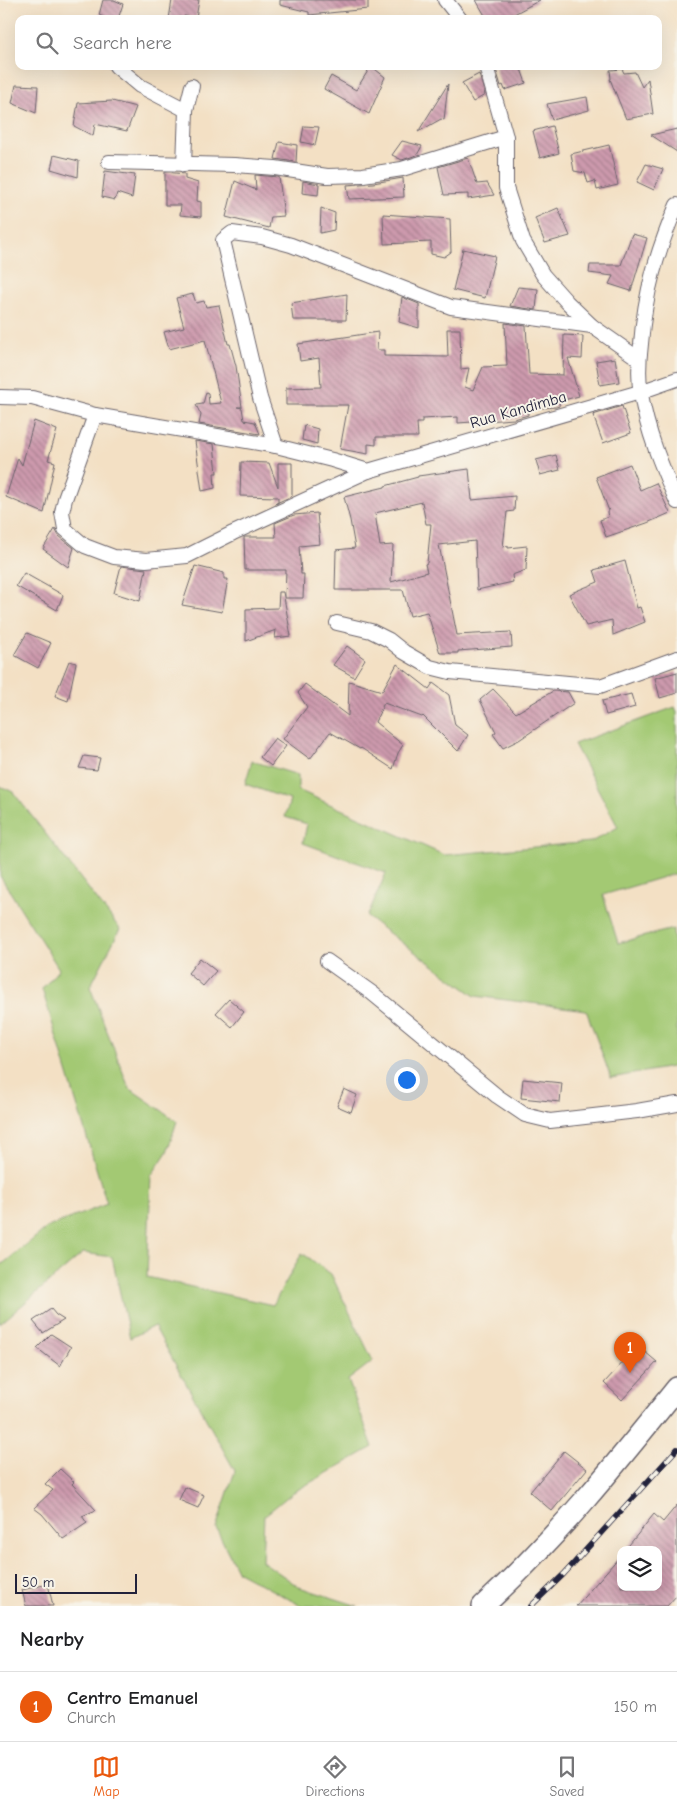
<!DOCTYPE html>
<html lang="en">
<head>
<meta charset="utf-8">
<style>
	:root { --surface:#fff; --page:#f2f2f2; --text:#202124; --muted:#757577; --line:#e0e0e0; --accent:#ea580c }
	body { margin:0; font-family:"Comic Neue",sans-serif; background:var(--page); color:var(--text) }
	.controls { position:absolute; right:15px; bottom:15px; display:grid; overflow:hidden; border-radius:10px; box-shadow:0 5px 20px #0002 }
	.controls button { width:45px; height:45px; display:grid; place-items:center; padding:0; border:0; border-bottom:1px solid var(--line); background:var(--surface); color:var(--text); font:25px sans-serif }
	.scale { position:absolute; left:15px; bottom:12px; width:122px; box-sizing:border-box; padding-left:5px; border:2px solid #22223b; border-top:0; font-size:14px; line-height:18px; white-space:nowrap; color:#22223b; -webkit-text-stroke:4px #f7f3e8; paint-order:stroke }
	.you { position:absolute; left:406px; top:1079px; width:18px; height:18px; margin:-12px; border:4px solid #fff; border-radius:50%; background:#1a73e8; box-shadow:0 0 0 8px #1a73e833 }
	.badge { display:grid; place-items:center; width:32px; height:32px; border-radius:50%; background:var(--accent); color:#fff; font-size:16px; font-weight:700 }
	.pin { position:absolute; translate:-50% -41px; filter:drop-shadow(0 1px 2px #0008) }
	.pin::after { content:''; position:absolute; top:26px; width:18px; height:15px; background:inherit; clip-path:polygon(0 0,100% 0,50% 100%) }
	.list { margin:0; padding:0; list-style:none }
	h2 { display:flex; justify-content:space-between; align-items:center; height:65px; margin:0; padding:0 20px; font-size:21px }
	h2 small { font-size:16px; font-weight:400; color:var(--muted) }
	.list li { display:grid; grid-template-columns:32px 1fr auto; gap:15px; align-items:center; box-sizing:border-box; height:70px; padding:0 20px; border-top:1px solid var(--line) }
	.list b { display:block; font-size:19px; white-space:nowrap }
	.list p { margin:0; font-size:16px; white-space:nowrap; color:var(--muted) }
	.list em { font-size:16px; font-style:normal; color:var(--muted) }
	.icon { flex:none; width:28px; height:28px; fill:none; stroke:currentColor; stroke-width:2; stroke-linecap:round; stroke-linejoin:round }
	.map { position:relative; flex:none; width:677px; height:1606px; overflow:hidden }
	.search { position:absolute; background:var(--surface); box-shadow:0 5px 20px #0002; left:15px; right:15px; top:15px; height:55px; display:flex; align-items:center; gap:12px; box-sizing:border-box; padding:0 18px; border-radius:10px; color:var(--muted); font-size:19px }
	.sheet { height:135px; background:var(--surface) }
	nav { display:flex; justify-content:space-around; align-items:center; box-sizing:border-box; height:70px; border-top:1px solid var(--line); background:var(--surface); font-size:14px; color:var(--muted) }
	nav a { display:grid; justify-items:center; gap:2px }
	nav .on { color:var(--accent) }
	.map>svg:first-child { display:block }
	.grass { fill:#a3c973; stroke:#627657 }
	.building { fill:url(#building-back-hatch); fill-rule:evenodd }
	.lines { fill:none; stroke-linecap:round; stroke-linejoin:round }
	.street-casing { stroke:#6b646b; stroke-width:16 }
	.primary-casing { stroke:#6b646b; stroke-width:24 }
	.street { stroke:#fff; stroke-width:14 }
	.primary { stroke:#fff; stroke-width:21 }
	.rail-casing { stroke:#22223b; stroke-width:5.5 }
	.rail { stroke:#f7f3e8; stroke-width:4; stroke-dasharray:11; stroke-linecap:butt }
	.labels { text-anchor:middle; stroke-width:4; stroke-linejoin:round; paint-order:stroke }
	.street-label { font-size:16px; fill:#22223b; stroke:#f7f3e8 }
</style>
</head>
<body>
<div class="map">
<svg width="677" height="1606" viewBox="0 0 677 1606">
	<defs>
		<pattern id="building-back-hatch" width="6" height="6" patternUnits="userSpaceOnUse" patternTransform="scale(1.25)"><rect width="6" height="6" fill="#cd9aad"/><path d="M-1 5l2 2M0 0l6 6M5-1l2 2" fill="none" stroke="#a67d8e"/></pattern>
	</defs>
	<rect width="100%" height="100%" fill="#f7f3e8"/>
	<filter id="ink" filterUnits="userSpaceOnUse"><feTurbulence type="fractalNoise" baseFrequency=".02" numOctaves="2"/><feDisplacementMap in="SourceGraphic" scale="10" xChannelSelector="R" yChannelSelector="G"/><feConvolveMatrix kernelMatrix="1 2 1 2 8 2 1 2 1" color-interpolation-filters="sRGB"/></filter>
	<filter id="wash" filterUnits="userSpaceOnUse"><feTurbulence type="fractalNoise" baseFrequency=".0096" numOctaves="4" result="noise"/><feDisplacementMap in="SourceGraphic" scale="20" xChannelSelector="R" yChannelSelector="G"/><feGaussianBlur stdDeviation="1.12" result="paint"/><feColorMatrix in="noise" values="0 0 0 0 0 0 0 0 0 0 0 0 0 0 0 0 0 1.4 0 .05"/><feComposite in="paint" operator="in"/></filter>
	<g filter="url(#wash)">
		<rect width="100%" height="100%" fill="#f3e0c4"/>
		<!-- grass -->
		<g class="grass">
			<polygon points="675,707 677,712 677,873 603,895 618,943 673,929 677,1003 677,1066 611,1078 586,1010 475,996 367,917 386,873 303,843 307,824 285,817 290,800 245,784 252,761 298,775 298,790 444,855 591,842 618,827 574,744"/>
			<polygon points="0,786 13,792 120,929 90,987 129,1088 177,1121 167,1152 151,1176 147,1277 273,1305 302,1253 331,1274 373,1361 348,1380 373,1447 292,1493 264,1516 262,1561 299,1587 358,1606 302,1606 238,1572 216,1528 235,1471 154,1326 130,1338 112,1257 83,1253 0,1324 0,1266 48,1227 107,1204 42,989 59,969 0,876"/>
		</g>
		<g id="blocks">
			<!-- building -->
			<g class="building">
				<polygon points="103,0 114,0 123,4 118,19 107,19 99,15"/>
				<polygon points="172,0 199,0 196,18 184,16 183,19 169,19"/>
				<polygon points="280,0 368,0 368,9 309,15 309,12 280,5"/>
				<polygon points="476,0 540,0 505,19 487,19"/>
				<polygon points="371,66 385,77 369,114 324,89 331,76 356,90"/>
				<polygon points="495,66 520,66 526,83 505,90 503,85 501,86"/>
				<polygon points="622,69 624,73 635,72 642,87 648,79 653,114 626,119 610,79 611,79 610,70"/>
				<polygon points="479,74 485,95 473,102 462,83"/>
				<polygon points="448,84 444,120 441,119 418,132"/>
				<polygon points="16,85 38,86 36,113 12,103"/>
				<polygon points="587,97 589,110 552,120 547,104"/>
				<polygon points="112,101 136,107 127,131 95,124 93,136 74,126 78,103"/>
				<polygon points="304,126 319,127 315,145 301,142"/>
				<polygon points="552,126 559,153 540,158 533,131"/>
				<polygon points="677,129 677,152 651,135"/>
				<polygon points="402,141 422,146 417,155 402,160 392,155"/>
				<polygon points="279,142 297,145 296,162 275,159"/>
				<polygon points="609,145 618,185 597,190 595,181 588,183 585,173 574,171 571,154"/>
				<polygon points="54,155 79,161 78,177 51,169"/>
				<polygon points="468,158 477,184 487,183 494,195 468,199 468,194 444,195 438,167"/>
				<polygon points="646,164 663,169 654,190 637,182"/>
				<polygon points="105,171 135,175 132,198 117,193 115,200 102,197"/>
				<polygon points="165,172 185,174 185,179 198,183 197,201 201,202 201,217 180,215 181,205 165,205"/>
				<polygon points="255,175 279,177 284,216 271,217 269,228 226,217 235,181 256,190"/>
				<polygon points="403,178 404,197 349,199 347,185 373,183"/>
				<polygon points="303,181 319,184 318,195 302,193"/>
				<polygon points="321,208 335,213 334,230 320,233"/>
				<polygon points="558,208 570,236 545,243 535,218"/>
				<polygon points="383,214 450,219 451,252 444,257 431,254 431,242 384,244"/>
				<polygon points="632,234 647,238 631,291 609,284 613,276 589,273 590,265 621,265"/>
				<polygon points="463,249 495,256 485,298 453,290"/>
				<polygon points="518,287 538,289 536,310 510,306"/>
				<polygon points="193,294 196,303 204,301 206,307 219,305 228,344 230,344 236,366 242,407 237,407 242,408 244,420 255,422 260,434 199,424 201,415 196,405 203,404 206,392 208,393 209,404 221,403 205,340 169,349 164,332 184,327 176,298"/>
				<polygon points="347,294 346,320 293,320 291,303"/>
				<polygon points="402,297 419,304 419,328 399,322"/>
				<polygon points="505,323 526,326 529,374 563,375 564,335 583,336 582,359 568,358 579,396 560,401 559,406 556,407 543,408 527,405 528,415 514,419 458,423 458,417 422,419 422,423 417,423 418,437 376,437 376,445 368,444 368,454 340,449 348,405 286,405 286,388 321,387 319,358 300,361 298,344 378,332 377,350 384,350 384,356 448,357 447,329 460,329 461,369 469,368 465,387 473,390 483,367 507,366"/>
				<polygon points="615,358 619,382 600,385 596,361"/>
				<polygon points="622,406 631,433 603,443 593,415"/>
				<polygon points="34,421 57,430 48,460 55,462 44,513 6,497 18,458 22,465"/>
				<polygon points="304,425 318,429 317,444 302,440"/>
				<polygon points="195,441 214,444 217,473 214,473 215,488 202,491"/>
				<polygon points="556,455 560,470 540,475 536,460"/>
				<polygon points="241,462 269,463 278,487 278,463 292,463 292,496 274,504 278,503 278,497 240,496"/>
				<polygon points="630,464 640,490 656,483 670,513 647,523 606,537 600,520 608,517 607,512 609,511 596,477"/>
				<path d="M469,469L472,500L515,496L514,511L507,512L503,547L508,546V548L527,546L526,570L512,575L513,582L477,590L475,541L439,545L457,635L511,632L512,647L458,651V653H440L427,612L410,616L403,590H335L336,550L355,548L350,520L344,497L385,487V486L418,477V476ZM422,502L426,524H431L427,563L425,564L427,572L391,582L393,545L380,546L375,513Z"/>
				<polygon points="317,513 320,544 299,546 301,574 304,574 303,598 285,598 286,570 245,570 244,537 276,537 275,523 294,515"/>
				<polygon points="55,529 59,536 74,548 68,567 43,549"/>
				<polygon points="625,561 637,608 640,607 645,622 613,635 612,620 586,626 569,594 598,582 594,570"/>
				<polygon points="121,566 146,569 140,601 114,593"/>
				<polygon points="195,566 224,573 224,579 228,579 222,612 182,605"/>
				<polygon points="24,573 63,595 57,610 16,586"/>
				<polygon points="279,592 283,592 291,636 275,638 276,630 246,641 246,609 278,608"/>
				<polygon points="27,633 51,643 38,668 14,655"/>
				<polygon points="347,646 365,659 354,677 333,665"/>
				<polygon points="69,661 76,663 68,701 55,696"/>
				<polygon points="397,664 429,689 433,683 449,695 455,725 468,735 458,751 423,716 422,717 384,703 375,722 403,745 398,753 393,769 361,748 360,749 330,732 310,759 283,739 307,707 298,693 305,684 348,716 349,681 382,691"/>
				<polygon points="677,672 677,693 660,698 655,678"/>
				<polygon points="493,689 516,713 553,691 568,692 574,703 519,740 503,748 493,734 496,732 480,700"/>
				<polygon points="631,694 635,707 606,715 602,701"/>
				<polygon points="275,738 286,746 271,766 260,757"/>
				<polygon points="84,756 100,758 97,770 79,768"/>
				<polygon points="200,958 216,971 203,986 188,973"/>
				<polygon points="229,999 244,1012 232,1027 216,1013"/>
				<polygon points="523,1079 562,1083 560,1102 521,1098"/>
				<polygon points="344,1089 357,1095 351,1112 337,1106"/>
				<polygon points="51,1309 56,1315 64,1320 43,1333 33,1321"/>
				<polygon points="51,1334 71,1347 60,1366 37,1348"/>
				<polygon points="638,1346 657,1362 622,1400 604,1383"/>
				<polygon points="564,1451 587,1469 552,1511 530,1492"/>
				<polygon points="60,1469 74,1482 72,1484 96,1510 82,1516 87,1523 63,1539 42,1514 34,1508 53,1490 45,1484"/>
				<polygon points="185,1487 204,1495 198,1508 179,1500"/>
				<polygon points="677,1505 677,1595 667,1606 576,1606 621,1555 621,1587 658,1587 658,1550 625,1550 654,1514 663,1522"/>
				<polygon points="48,1584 53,1606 26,1606 22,1590"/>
			</g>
		</g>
	</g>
	<g filter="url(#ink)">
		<use href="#blocks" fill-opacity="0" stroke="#6b646b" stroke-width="1"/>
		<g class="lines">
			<defs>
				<g id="street">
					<polyline points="445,0 460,19"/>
					<polyline points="116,66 140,86 186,110"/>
					<polyline points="486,66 506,137 506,188 523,241 543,275 567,302 592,326 639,359"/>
					<polyline points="109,162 234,165 275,168 327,176 363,175 402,169 506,137"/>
					<polyline points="184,165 186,110 192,86"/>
					<path d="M677,205C657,252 645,292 641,344C639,360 638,378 641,394C647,432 662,467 677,502"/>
					<polyline points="0,397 32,398 95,415 276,446 332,460 368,471"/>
					<polyline points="95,415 65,499 62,512 65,529 85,546 114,557 146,560 187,556 233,533 368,471 640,392 677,379"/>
					<polyline points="276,446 260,398 223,240 232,233 262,237 291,245 451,307 592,326"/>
					<polyline points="337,623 371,631 389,640 404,652 430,667 450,672 600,686 677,658"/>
					<polyline points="327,961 372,993 497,1096 525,1115 550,1121 637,1111 677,1104"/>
				</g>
				<path id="primary" d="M483,1606C554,1541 617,1463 677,1388"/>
			</defs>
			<!-- street casing -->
			<use href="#street" class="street-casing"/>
			<!-- primary casing -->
			<use href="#primary" class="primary-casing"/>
			<!-- street -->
			<use href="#street" class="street"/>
			<!-- primary -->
			<use href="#primary" class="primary"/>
			<defs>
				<polyline id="rail" points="531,1606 564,1574 677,1449"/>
			</defs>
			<!-- rail casing -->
			<use href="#rail" class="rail-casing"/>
			<!-- rail -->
			<use href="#rail" class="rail"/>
		</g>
	</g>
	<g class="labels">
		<!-- street labels -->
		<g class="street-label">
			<text transform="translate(518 409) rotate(-16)" y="6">Rua Kandimba</text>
		</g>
	</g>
</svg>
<div class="controls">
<button><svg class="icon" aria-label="layers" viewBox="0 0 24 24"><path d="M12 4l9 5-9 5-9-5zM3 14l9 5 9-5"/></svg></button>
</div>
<div class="scale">50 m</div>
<div class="you"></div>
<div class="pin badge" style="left:630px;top:1373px">1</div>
<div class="search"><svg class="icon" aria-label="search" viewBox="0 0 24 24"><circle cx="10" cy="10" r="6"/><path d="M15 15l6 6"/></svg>Search here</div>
</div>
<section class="sheet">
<h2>Nearby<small></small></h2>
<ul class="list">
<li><span class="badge">1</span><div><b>Centro Emanuel</b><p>Church</p></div><em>150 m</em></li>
</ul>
</section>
<nav>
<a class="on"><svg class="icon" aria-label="map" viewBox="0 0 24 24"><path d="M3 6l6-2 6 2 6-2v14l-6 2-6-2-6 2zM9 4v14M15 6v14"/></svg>Map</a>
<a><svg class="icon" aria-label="directions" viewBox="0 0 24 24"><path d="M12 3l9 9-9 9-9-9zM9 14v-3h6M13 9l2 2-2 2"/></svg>Directions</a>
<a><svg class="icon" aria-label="saved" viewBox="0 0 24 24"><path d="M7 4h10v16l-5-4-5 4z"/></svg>Saved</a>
</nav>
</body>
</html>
